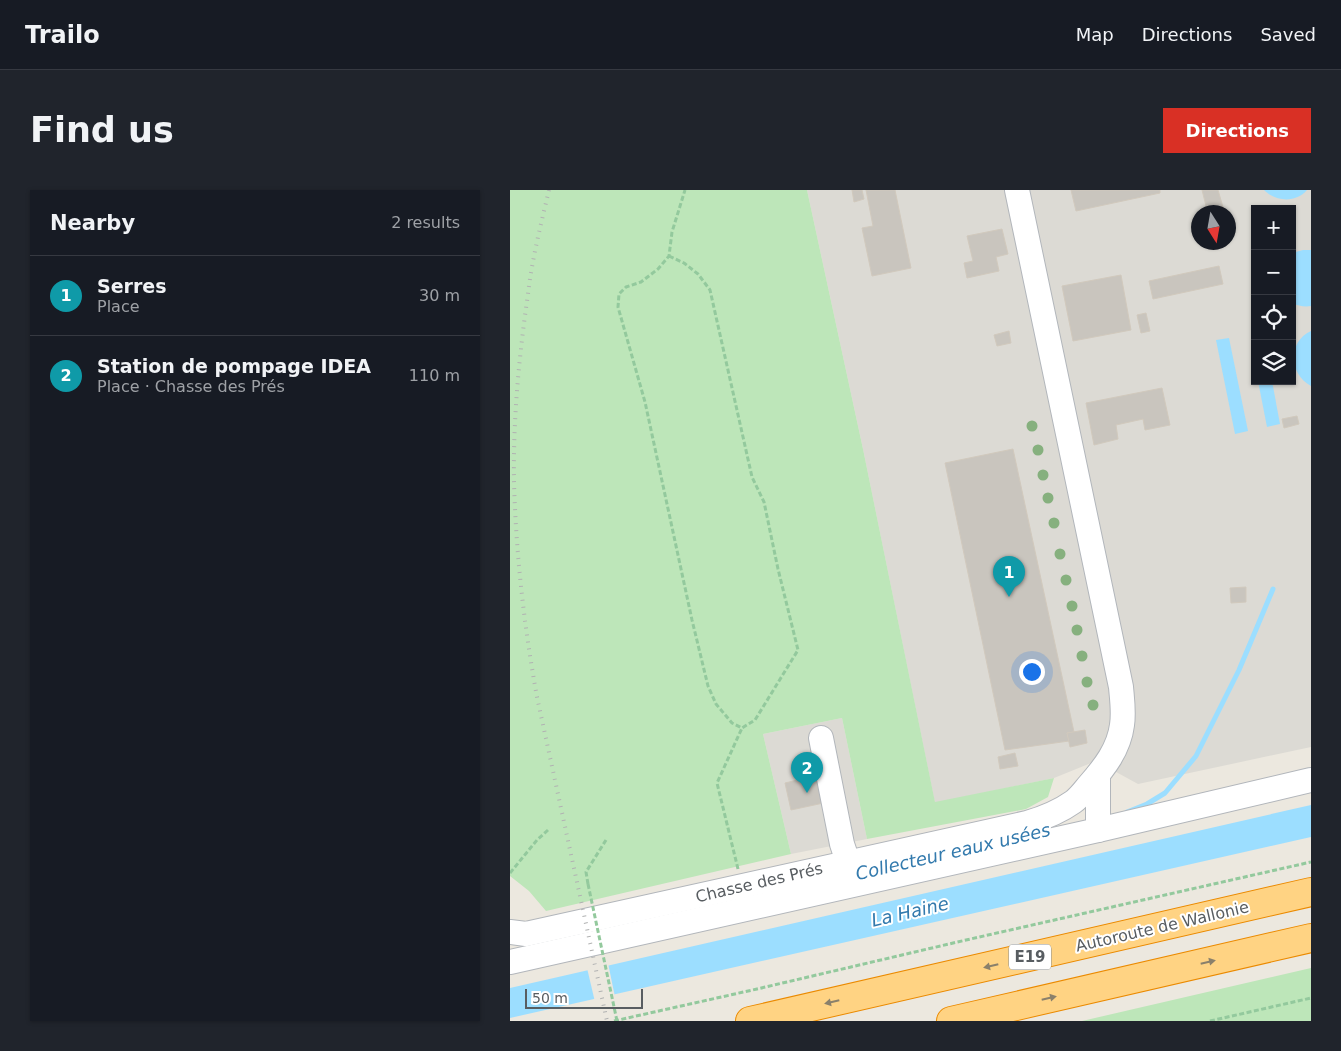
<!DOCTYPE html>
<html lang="en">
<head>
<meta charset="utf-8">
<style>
	:root { --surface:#171b24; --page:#20242c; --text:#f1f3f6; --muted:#9ea1a6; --line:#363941; --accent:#d93025 }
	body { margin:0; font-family:"DejaVu Sans",sans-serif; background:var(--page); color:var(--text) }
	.controls { position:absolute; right:15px; top:15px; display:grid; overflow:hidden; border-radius:0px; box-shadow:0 1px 4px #0004 }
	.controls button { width:45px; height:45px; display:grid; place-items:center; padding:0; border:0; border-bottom:1px solid var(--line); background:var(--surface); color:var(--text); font:25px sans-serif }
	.compass { position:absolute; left:681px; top:15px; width:45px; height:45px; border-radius:50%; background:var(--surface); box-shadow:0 1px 4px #0004; rotate:169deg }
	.scale { position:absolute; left:15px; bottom:12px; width:118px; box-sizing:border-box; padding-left:5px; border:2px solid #585d61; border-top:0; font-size:14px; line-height:18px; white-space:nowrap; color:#585d61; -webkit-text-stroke:4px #fff; paint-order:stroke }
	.you { position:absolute; left:521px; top:481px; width:18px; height:18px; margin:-12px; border:4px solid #fff; border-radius:50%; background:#1a73e8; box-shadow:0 0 0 8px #1a73e833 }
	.badge { display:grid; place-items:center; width:32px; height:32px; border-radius:50%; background:var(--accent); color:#fff; font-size:16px; font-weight:700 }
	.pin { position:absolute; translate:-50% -41px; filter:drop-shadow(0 1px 2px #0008) }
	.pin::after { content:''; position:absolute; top:26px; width:18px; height:15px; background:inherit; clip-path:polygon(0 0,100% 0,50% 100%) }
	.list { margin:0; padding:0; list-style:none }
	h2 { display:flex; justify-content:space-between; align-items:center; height:65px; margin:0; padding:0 20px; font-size:21px }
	h2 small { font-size:16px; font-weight:400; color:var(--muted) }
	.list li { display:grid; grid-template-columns:32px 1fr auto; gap:15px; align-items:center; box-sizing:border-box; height:80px; padding:0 20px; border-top:1px solid var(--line) }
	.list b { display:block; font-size:19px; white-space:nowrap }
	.list p { margin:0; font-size:16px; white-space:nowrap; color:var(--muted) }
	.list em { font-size:16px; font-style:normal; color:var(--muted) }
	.icon { flex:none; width:28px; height:28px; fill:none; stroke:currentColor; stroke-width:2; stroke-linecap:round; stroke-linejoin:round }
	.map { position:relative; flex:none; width:801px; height:831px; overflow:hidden; border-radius:0px }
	header { display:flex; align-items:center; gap:30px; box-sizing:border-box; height:70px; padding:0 25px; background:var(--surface); border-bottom:1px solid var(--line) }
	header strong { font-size:24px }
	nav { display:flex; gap:28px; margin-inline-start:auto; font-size:18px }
	.intro { display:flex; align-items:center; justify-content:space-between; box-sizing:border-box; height:120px; padding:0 30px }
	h1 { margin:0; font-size:35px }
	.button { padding:12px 22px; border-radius:0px; background:var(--accent); color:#fff; font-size:18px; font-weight:700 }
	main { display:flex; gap:30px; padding:0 30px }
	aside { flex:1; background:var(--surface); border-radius:0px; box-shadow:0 1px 4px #0004 }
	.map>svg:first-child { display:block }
	.industrial { fill:#dcdad4; fill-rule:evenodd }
	.green { fill:#bde6b9 }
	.water { fill:#9cdeff }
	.pier { fill:#ece8df }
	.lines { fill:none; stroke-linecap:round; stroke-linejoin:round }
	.stream { stroke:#9cdeff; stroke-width:5 }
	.building { fill:#c9c5be; stroke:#d1c9bd }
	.minor-casing { stroke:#b2b6bb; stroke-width:26 }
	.highway-casing { stroke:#eb8a00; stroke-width:30 }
	.path { stroke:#93c99d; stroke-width:3; stroke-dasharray:5 2.5; stroke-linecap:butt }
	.minor { stroke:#fff; stroke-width:24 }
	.highway { stroke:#ffd383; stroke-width:28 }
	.rail { stroke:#b1b2b2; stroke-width:4; stroke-dasharray:1 6; stroke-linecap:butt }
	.path-bridge { stroke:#93c99d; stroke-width:3; stroke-dasharray:5 2.5; stroke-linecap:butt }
	.tree { fill:#86b07e }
	.oneway { fill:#8a806b }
	.labels { text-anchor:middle; stroke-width:4; stroke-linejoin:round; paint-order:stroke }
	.shield { fill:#fff; stroke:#8a8e90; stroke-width:1 }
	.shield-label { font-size:15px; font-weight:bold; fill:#585d61 }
	.street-label { font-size:16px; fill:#585d61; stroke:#fff }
	.water-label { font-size:18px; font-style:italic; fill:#337aad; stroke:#fff }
</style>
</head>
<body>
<header>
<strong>Trailo</strong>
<nav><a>Map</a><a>Directions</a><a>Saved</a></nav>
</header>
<div class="intro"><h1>Find us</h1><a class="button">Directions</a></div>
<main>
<aside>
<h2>Nearby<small>2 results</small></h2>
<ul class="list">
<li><span class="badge" style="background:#0f9aa8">1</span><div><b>Serres</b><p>Place</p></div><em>30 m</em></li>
<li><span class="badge" style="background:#0f9aa8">2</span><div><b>Station de pompage IDEA</b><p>Place · Chasse des Prés</p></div><em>110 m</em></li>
</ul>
</aside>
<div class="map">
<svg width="801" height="831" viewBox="0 0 801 831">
	<rect width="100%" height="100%" fill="#ece8df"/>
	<!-- industrial -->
	<g class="industrial">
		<path d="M297,0H801V557L628,594L586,571L544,588L425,613L353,259ZM745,19H782V191H745ZM688,22H718V52H688Z"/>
		<polygon points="332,528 357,649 281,664 253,544"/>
	</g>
	<!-- green -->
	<g class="green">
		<polygon points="0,0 297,0 353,259 425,612 544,588 538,607 516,619 357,649 332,528 253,544 281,664 36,721 19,701 0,686"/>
		<polygon points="801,778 801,831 572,831"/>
	</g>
	<!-- water -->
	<g class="water">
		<path d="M754,0H797C786,13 766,12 754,0Z"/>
		<path d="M793,60H801V116C795,117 788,116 782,113V63Z"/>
		<path d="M801,141V196C779,184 777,152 801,141Z"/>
		<polygon points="719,148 738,241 725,244 706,150"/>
		<polygon points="748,191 762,191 770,234 757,237"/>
		<polygon points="801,615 801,647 0,828 0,798"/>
	</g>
	<!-- pier -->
	<polygon class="pier" points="98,773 105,807 85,812 77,778"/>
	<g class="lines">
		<!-- stream -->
		<polyline class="stream" points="617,622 637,614 655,603 686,566 729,480 763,399"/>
	</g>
	<!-- building -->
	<g class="building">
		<polygon points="342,0 352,0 354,9 344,12"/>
		<polygon points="356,0 385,0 401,78 362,86 352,38 363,36"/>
		<polygon points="561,0 650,0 650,3 566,21"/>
		<polygon points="692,0 708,0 713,17 704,16 697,20"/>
		<polygon points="704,16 713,17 718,22 696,22 700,18"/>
		<polygon points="492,39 498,64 486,67 489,81 457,88 454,73 463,71 457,46"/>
		<polygon points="709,76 713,94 643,109 639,91"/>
		<polygon points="611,85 621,140 563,151 552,96"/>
		<polygon points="636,123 640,141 631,143 627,125"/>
		<polygon points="499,141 501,153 487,156 484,145"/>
		<polygon points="652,198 660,235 635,240 633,229 606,235 608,249 584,255 576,213"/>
		<polygon points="787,226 789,234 774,238 772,229"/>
		<polygon points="503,259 564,542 557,543 559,551 495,560 435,273"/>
		<polygon points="736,397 736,412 721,413 720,398"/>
		<polygon points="575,540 577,553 560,557 557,543"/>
		<polygon points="505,563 508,576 490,579 488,567"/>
		<polygon points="308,585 318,612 281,620 275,593"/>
	</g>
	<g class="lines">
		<defs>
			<g id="minor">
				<polyline points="311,548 332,654 338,672"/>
				<polyline points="588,585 588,640"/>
				<path d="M0,742L16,744L517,633C534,628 549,622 563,612C569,608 574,601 579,595C594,578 609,559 612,535C614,522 612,509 611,497L507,0"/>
				<polyline points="0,772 588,640 801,590"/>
			</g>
			<g id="highway">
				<polyline points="240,831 801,702"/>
				<polyline points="441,831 801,748"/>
			</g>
		</defs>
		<!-- minor casing -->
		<use href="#minor" class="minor-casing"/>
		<!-- highway casing -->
		<use href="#highway" class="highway-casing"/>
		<!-- path -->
		<g class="path">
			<polyline points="159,66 174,73 188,84 200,100 242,287 254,312 268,379 288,460 245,530 232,538 222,533 206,514 198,496 182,430 135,212 108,117 109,104 116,97 131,92 148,79 159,66 162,42 175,0"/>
			<polyline points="228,679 207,593 232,538"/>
			<polyline points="0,683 27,650 38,640"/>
			<polyline points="78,694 76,682 96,650"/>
			<polyline points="104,831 247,799 456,750 801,672"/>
			<polyline points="700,831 801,808"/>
		</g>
		<!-- minor -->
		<use href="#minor" class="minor"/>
		<!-- highway -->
		<use href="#highway" class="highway"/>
		<!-- rail -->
		<path class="rail" d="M39,0C31,34 22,69 18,104C9,166 3,229 4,292C6,364 14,436 27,507L97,831"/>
		<!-- path-bridge -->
		<polyline class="path-bridge" points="78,694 107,831"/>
	</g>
	<!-- trees -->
	<g class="tree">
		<circle cx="522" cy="236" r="5.5"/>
		<circle cx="528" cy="260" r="5.5"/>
		<circle cx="533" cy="285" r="5.5"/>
		<circle cx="538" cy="308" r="5.5"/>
		<circle cx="544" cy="333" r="5.5"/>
		<circle cx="550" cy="364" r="5.5"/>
		<circle cx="556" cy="390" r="5.5"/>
		<circle cx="562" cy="416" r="5.5"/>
		<circle cx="567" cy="440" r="5.5"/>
		<circle cx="572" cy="466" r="5.5"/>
		<circle cx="577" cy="492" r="5.5"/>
		<circle cx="583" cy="515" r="5.5"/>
	</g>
	<!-- one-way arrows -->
	<defs><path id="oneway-solid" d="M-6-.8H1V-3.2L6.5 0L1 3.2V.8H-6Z" transform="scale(1.25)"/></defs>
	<g class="oneway">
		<use href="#oneway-solid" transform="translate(698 772) rotate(-13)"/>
		<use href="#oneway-solid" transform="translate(481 776) rotate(167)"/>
		<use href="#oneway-solid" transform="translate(539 808) rotate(-13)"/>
		<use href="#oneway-solid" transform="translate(322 812) rotate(167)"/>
	</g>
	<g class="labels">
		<!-- shield labels -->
		<rect class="shield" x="499" y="754.5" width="42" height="25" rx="4"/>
		<g class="shield-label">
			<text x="520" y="772">E19</text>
		</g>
		<!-- street labels -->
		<g class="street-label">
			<text transform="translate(249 692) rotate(-13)" y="6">Chasse des Prés</text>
			<text transform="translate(652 736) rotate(-13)" y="6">Autoroute de Wallonie</text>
		</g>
		<!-- water labels -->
		<g class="water-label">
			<text transform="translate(443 662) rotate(-13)" y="6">Collecteur eaux usées</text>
			<text transform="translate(400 722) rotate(-13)" y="6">La Haine</text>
		</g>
	</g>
</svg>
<div class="controls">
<button>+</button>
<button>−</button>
<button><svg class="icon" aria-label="locate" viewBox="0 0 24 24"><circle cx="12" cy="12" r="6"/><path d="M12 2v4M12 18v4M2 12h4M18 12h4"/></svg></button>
<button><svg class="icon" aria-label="layers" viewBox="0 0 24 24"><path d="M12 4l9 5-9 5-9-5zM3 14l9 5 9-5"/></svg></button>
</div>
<svg class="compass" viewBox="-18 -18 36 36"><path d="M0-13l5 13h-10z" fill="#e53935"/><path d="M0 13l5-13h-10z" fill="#9ea1a6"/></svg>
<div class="scale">50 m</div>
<div class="you"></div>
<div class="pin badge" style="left:499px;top:407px;background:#0f9aa8">1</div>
<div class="pin badge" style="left:297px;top:603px;background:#0f9aa8">2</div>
</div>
</main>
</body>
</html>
